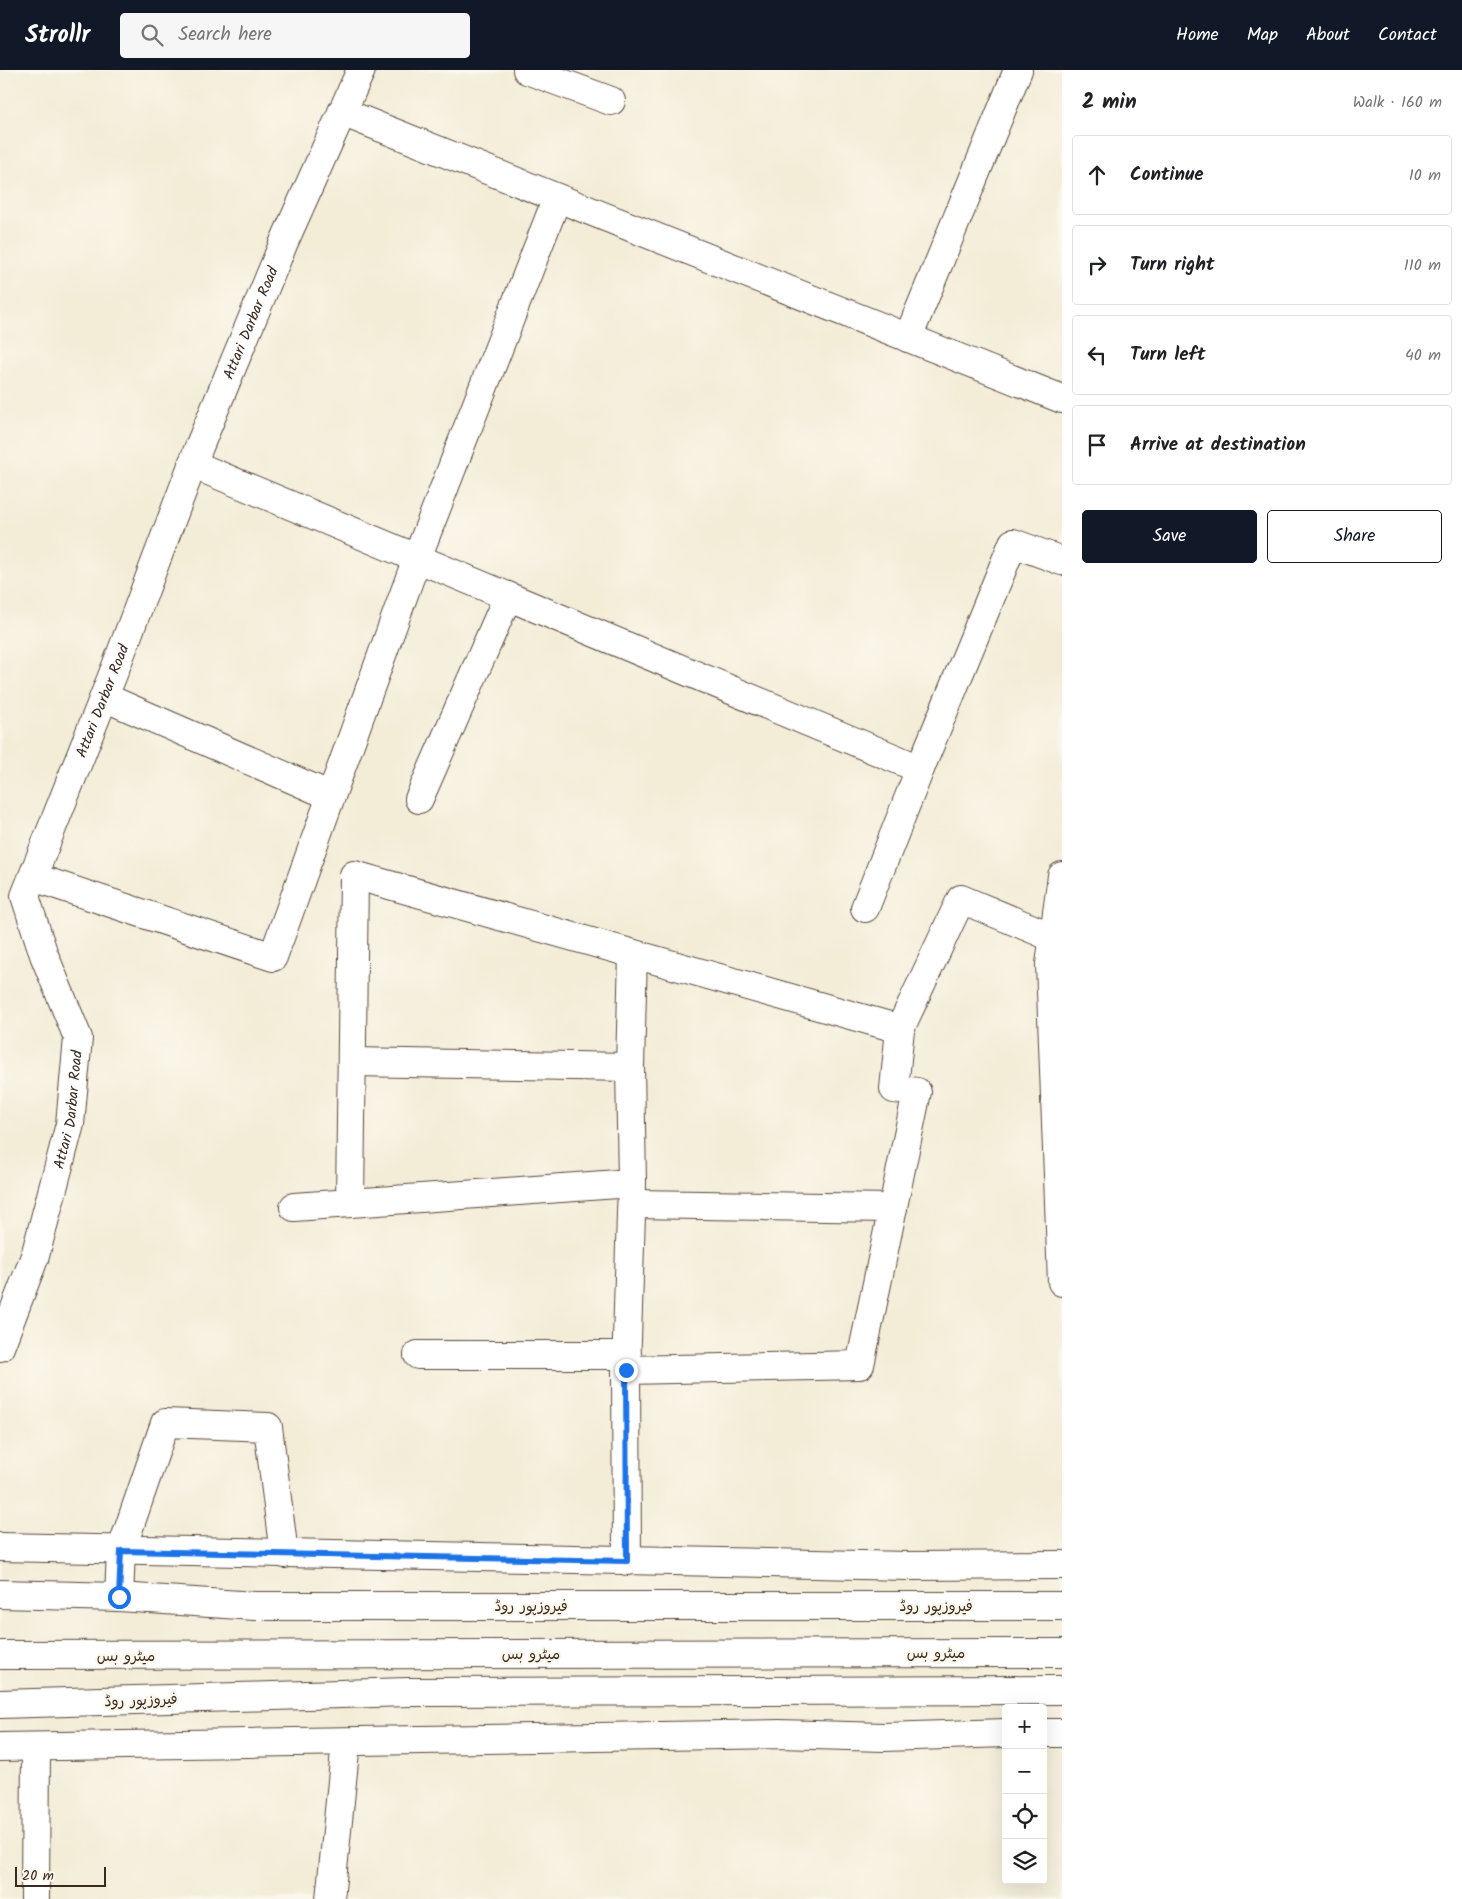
<!DOCTYPE html>
<html lang="en">
<head>
<meta charset="utf-8">
<style>
	:root { --surface:#fff; --page:#f6f6f6; --text:#202124; --muted:#757577; --line:#e0e0e0; --accent:#111827 }
	body { margin:0; font-family:Kalam,"Playpen Sans Arabic",sans-serif; background:var(--page); color:var(--text) }
	.controls { position:absolute; right:15px; bottom:15px; display:grid; overflow:hidden; border-radius:5px; box-shadow:0 5px 20px #0002 }
	.controls button { width:45px; height:45px; display:grid; place-items:center; padding:0; border:0; border-bottom:1px solid var(--line); background:var(--surface); color:var(--text); font:25px sans-serif }
	.scale { position:absolute; left:15px; bottom:12px; width:91px; box-sizing:border-box; padding-left:5px; border:2px solid #3b2a1e; border-top:0; font-size:14px; line-height:18px; white-space:nowrap; color:#3b2a1e; -webkit-text-stroke:4px #fbf7ec; paint-order:stroke }
	.stop { position:absolute; width:15px; height:15px; margin:-11px; border:4px solid #1a73e8; border-radius:50%; background:#fff }
	.stop.end { background:#1a73e8; border-color:#fff; box-shadow:0 1px 5px #0008 }
	.list { margin:0; padding:0; list-style:none }
	h2 { display:flex; justify-content:space-between; align-items:center; height:65px; margin:0; padding:0 20px; font-size:21px }
	h2 small { font-size:16px; font-weight:400; color:var(--muted) }
	.list li { display:grid; grid-template-columns:32px 1fr auto; gap:15px; align-items:center; box-sizing:border-box; height:80px; margin:0 10px 10px; padding:0 10px; border:1px solid var(--line); border-radius:5px }
	.list b { display:block; font-size:19px; white-space:nowrap }
	.list em { font-size:16px; font-style:normal; color:var(--muted) }
	.actions { display:flex; gap:10px; padding:15px 20px }
	.actions a { flex:1; padding:11px 0; border:1px solid var(--accent); border-radius:5px; text-align:center; font-size:18px; color:var(--accent) }
	.actions .main { background:var(--accent); color:#fff }
	.icon { flex:none; width:28px; height:28px; fill:none; stroke:currentColor; stroke-width:2; stroke-linecap:round; stroke-linejoin:round }
	.map { position:relative; flex:none; width:1062px; height:1829px; overflow:hidden }
	header { display:flex; align-items:center; gap:30px; box-sizing:border-box; height:70px; padding:0 25px; background:var(--accent); color:#fff }
	header strong { font-size:24px }
	nav { display:flex; gap:28px; margin-inline-start:auto; font-size:18px }
	.search { width:350px; height:45px; background:var(--page); display:flex; align-items:center; gap:12px; box-sizing:border-box; padding:0 18px; border-radius:5px; color:var(--muted); font-size:19px }
	main { display:flex }
	aside { flex:1; background:var(--surface) }
	.map>svg:first-child { display:block }
	.lines { fill:none; stroke-linecap:round; stroke-linejoin:round }
	.minor-casing { stroke:#57473a; stroke-width:30 }
	.major-casing { stroke:#57473a; stroke-width:30 }
	.minor { stroke:#fff; stroke-width:28 }
	.major { stroke:#fff; stroke-width:28 }
	.route { stroke:#1a73e8; stroke-width:6 }
	.labels { text-anchor:middle; stroke-width:4.5; stroke-linejoin:round; paint-order:stroke }
	.street-label { font-size:15px; fill:#3b2a1e; stroke:#fbf7ec }
</style>
</head>
<body>
<header>
<strong>Strollr</strong>
<div class="search"><svg class="icon" aria-label="search" viewBox="0 0 24 24"><circle cx="10" cy="10" r="6"/><path d="M15 15l6 6"/></svg>Search here</div>
<nav><a>Home</a><a>Map</a><a>About</a><a>Contact</a></nav>
</header>
<main>
<div class="map">
<svg width="1062" height="1829" viewBox="0 0 1062 1829">
	<rect width="100%" height="100%" fill="#fbf7ec"/>
	<filter id="ink" filterUnits="userSpaceOnUse"><feTurbulence type="fractalNoise" baseFrequency=".02" numOctaves="2"/><feDisplacementMap in="SourceGraphic" scale="10" xChannelSelector="R" yChannelSelector="G"/><feConvolveMatrix kernelMatrix="1 2 1 2 8 2 1 2 1" color-interpolation-filters="sRGB"/></filter>
	<filter id="wash" filterUnits="userSpaceOnUse"><feTurbulence type="fractalNoise" baseFrequency=".0096" numOctaves="4" result="noise"/><feDisplacementMap in="SourceGraphic" scale="20" xChannelSelector="R" yChannelSelector="G"/><feGaussianBlur stdDeviation="1.12" result="paint"/><feColorMatrix in="noise" values="0 0 0 0 0 0 0 0 0 0 0 0 0 0 0 0 0 1.4 0 .05"/><feComposite in="paint" operator="in"/></filter>
	<g filter="url(#wash)">
		<rect width="100%" height="100%" fill="#f3edd8"/>
	</g>
	<g filter="url(#ink)">
		<g class="lines">
			<defs>
				<g id="minor">
					<polyline points="527,0 611,31"/>
					<polyline points="342,42 1062,329"/>
					<polyline points="908,268 1018,0"/>
					<polyline points="192,394 920,699 865,838"/>
					<polyline points="104,627 331,726"/>
					<polyline points="920,699 1013,473 1062,491"/>
					<polyline points="419,729 508,526"/>
					<polyline points="1062,806 1050,894 1062,1212"/>
					<polyline points="33,807 273,887 417,488 557,128"/>
					<polyline points="900,959 961,829 1052,867"/>
					<polyline points="352,992 630,997"/>
					<polyline points="350,1133 354,805 900,959 894,1019 917,1022 860,1295 626,1300"/>
					<polyline points="632,1134 893,1138"/>
					<polyline points="294,1137 632,1113"/>
					<path id="s1" d="M0,1277L35,1186L70,1054L78,968L44,885L25,826L115,599L199,377L284,172L361,0"/>
					<polyline points="418,1285 627,1285"/>
					<polyline points="0,1477 908,1496 1062,1495"/>
					<polyline points="627,1491 626,1300 632,1113 630,997 633,884"/>
					<polyline points="119,1527 121,1481 165,1353 268,1357 284,1484"/>
					<polyline points="0,1585 1062,1583"/>
					<polyline points="1043,1663 1062,1663"/>
					<polyline points="0,1677 779,1664 884,1667 1006,1663"/>
					<polyline points="35,1829 36,1677"/>
					<polyline points="330,1829 346,1672"/>
				</g>
				<g id="major">
					<polyline points="0,1524 119,1527 255,1536 1062,1536"/>
					<polyline points="0,1634 408,1622 1062,1620"/>
				</g>
			</defs>
			<!-- minor casing -->
			<use href="#minor" class="minor-casing"/>
			<!-- major casing -->
			<use href="#major" class="major-casing"/>
			<!-- minor -->
			<use href="#minor" class="minor"/>
			<!-- major -->
			<use href="#major" class="major"/>
		</g>
	</g>
	<g class="lines" filter="url(#ink)">
		<!-- route -->
		<polyline class="route" points="119,1527 121,1481 627,1491 626,1300"/>
	</g>
	<g class="labels">
		<!-- street labels -->
		<g class="street-label">
			<text dy="5" stroke="none"><textPath href="#s1" startOffset="1088">Attari Darbar Road</textPath></text>
			<text dy="5" stroke="none"><textPath href="#s1" startOffset="682">Attari Darbar Road</textPath></text>
			<text dy="5" stroke="none"><textPath href="#s1" startOffset="248">Attari Darbar Road</textPath></text>
			<text x="531" y="1541">فیروزپور روڈ</text>
			<text x="936" y="1541">فیروزپور روڈ</text>
			<text x="936" y="1588">میٹرو بس</text>
			<text x="531" y="1589">میٹرو بس</text>
			<text x="126" y="1591">میٹرو بس</text>
			<text transform="translate(141 1630) rotate(-2)" y="5">فیروزپور روڈ</text>
		</g>
	</g>
</svg>
<div class="controls">
<button>+</button>
<button>−</button>
<button><svg class="icon" aria-label="locate" viewBox="0 0 24 24"><circle cx="12" cy="12" r="6"/><path d="M12 2v4M12 18v4M2 12h4M18 12h4"/></svg></button>
<button><svg class="icon" aria-label="layers" viewBox="0 0 24 24"><path d="M12 4l9 5-9 5-9-5zM3 14l9 5 9-5"/></svg></button>
</div>
<div class="scale">20 m</div>
<div class="stop" style="left:119px;top:1527px"></div>
<div class="stop end" style="left:626px;top:1300px"></div>
</div>
<aside>
<h2>2 min<small>Walk · 160 m</small></h2>
<ul class="list">
<li><svg class="icon" aria-label="ahead" viewBox="0 0 24 24"><path d="M12 20V5M6 11l6-6 6 6"/></svg><div><b>Continue</b></div><em>10 m</em></li>
<li><svg class="icon" aria-label="right" viewBox="0 0 24 24"><path d="M7 20v-9h11M14 6l5 5-5 5"/></svg><div><b>Turn right</b></div><em>110 m</em></li>
<li><svg class="icon" aria-label="left" viewBox="0 0 24 24"><path d="M17 20v-9H6M10 6l-5 5 5 5"/></svg><div><b>Turn left</b></div><em>40 m</em></li>
<li><svg class="icon" aria-label="arrive" viewBox="0 0 24 24"><path d="M6 21V4h12l-3 4 3 4H6"/></svg><div><b>Arrive at destination</b></div></li>
</ul>
<div class="actions"><a class="main">Save</a><a>Share</a></div>
</aside>
</main>
</body>
</html>
